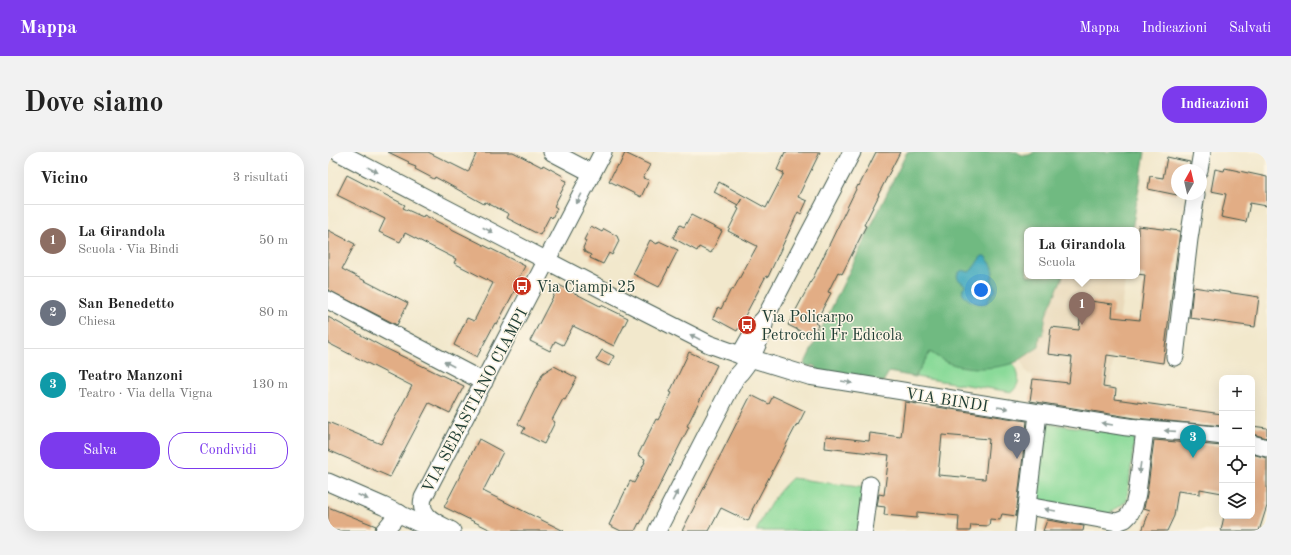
<!DOCTYPE html>
<html lang="it">
<head>
<meta charset="utf-8">
<style>
	:root { --surface:#fff; --page:#f2f2f2; --text:#222; --muted:#767676; --line:#e0e0e0; --accent:#7c3aed }
	body { margin:0; font-family:"Old Standard TT",serif; background:var(--page); color:var(--text) }
	.controls { position:absolute; right:12px; bottom:12px; display:grid; overflow:hidden; border-radius:8px; box-shadow:0 4px 16px #0002 }
	.controls button { width:36px; height:36px; display:grid; place-items:center; padding:0; border:0; border-bottom:1px solid var(--line); background:var(--surface); color:var(--text); font:20px sans-serif }
	.compass { position:absolute; left:843px; top:12px; width:36px; height:36px; border-radius:50%; background:var(--surface); box-shadow:0 4px 16px #0002; rotate:8deg }
	.you { position:absolute; left:653px; top:138px; width:14px; height:14px; margin:-10px; border:3px solid #fff; border-radius:50%; background:#1a73e8; box-shadow:0 0 0 6px #1a73e833 }
	.badge { display:grid; place-items:center; width:26px; height:26px; border-radius:50%; background:var(--accent); color:#fff; font-size:13px; font-weight:700 }
	.pin { position:absolute; translate:-50% -33px; filter:drop-shadow(0 1px 2px #0008) }
	.pin::after { content:''; position:absolute; top:21px; width:14px; height:12px; background:inherit; clip-path:polygon(0 0,100% 0,50% 100%) }
	.popup { position:absolute; left:696px; top:75px; width:116px; height:52px; box-sizing:border-box; display:grid; place-content:center; border-radius:8px; background:var(--surface); filter:drop-shadow(0 1px 3px #0005); font-size:13px; white-space:nowrap; color:var(--muted) }
	.popup b { font-size:15px; color:var(--text) }
	.popup::after { content:''; position:absolute; left:50%; top:100%; margin-left:-8px; border:8px solid transparent; border-top-color:var(--surface) }
	.list { margin:0; padding:0; list-style:none }
	h2 { display:flex; justify-content:space-between; align-items:center; height:52px; margin:0; padding:0 16px; font-size:17px }
	h2 small { font-size:13px; font-weight:400; color:var(--muted) }
	.list li { display:grid; grid-template-columns:26px 1fr auto; gap:12px; align-items:center; box-sizing:border-box; height:72px; padding:0 16px; border-top:1px solid var(--line) }
	.list b { display:block; font-size:15px; white-space:nowrap }
	.list p { margin:0; font-size:13px; white-space:nowrap; color:var(--muted) }
	.list em { font-size:13px; font-style:normal; color:var(--muted) }
	.actions { display:flex; gap:8px; padding:12px 16px }
	.actions a { flex:1; padding:9px 0; border:1px solid var(--accent); border-radius:16px; text-align:center; font-size:14px; color:var(--accent) }
	.actions .main { background:var(--accent); color:#fff }
	.icon { flex:none; width:22px; height:22px; fill:none; stroke:currentColor; stroke-width:2; stroke-linecap:round; stroke-linejoin:round }
	.map { position:relative; flex:none; width:939px; height:379px; overflow:hidden; border-radius:16px }
	header { display:flex; align-items:center; gap:24px; box-sizing:border-box; height:56px; padding:0 20px; background:var(--accent); color:#fff }
	header strong { font-size:19px }
	nav { display:flex; gap:22px; margin-inline-start:auto; font-size:14px }
	.intro { display:flex; align-items:center; justify-content:space-between; box-sizing:border-box; height:96px; padding:0 24px }
	h1 { margin:0; font-size:28px }
	.button { padding:10px 18px; border-radius:16px; background:var(--accent); color:#fff; font-size:14px; font-weight:700 }
	main { display:flex; gap:24px; padding:0 24px }
	aside { flex:1; background:var(--surface); border-radius:16px; box-shadow:0 4px 16px #0002 }
	.map>svg:first-child { display:block }
	.built { fill:#e9d9ba }
	.green { fill:#8ada99; stroke:#548c66 }
	.forest { fill:#6fba81; stroke:#477c5a }
	.water { fill:#3da8bd; stroke:#2e7278 }
	.building { fill:#e2ad85; fill-rule:evenodd }
	.lines { fill:none; stroke-linecap:round; stroke-linejoin:round }
	.minor-casing { stroke:#3f574b; stroke-width:19 }
	.minor { stroke:#fff; stroke-width:17 }
	.oneway { fill:#8f9e9a }
	.labels { text-anchor:middle; stroke-width:3; stroke-linejoin:round; paint-order:stroke }
	.poi-label { font-size:16px; fill:#1f3d34; stroke:#fcf5e5; text-anchor:start }
	.street-label { font-size:16px; fill:#1f3d34; stroke:#fcf5e5 }
</style>
</head>
<body>
<header>
<strong>Mappa</strong>
<nav><a>Mappa</a><a>Indicazioni</a><a>Salvati</a></nav>
</header>
<div class="intro"><h1>Dove siamo</h1><a class="button">Indicazioni</a></div>
<main>
<aside>
<h2>Vicino<small>3 risultati</small></h2>
<ul class="list">
<li><span class="badge" style="background:#8d6e63">1</span><div><b>La Girandola</b><p>Scuola · Via Bindi</p></div><em>50 m</em></li>
<li><span class="badge" style="background:#6b7280">2</span><div><b>San Benedetto</b><p>Chiesa</p></div><em>80 m</em></li>
<li><span class="badge" style="background:#0f9aa8">3</span><div><b>Teatro Manzoni</b><p>Teatro · Via della Vigna</p></div><em>130 m</em></li>
</ul>
<div class="actions"><a class="main">Salva</a><a>Condividi</a></div>
</aside>
<div class="map">
<svg width="939" height="379" viewBox="0 0 939 379">
	<rect width="100%" height="100%" fill="#fcf5e5"/>
	<filter id="ink" filterUnits="userSpaceOnUse"><feTurbulence type="fractalNoise" baseFrequency=".025" numOctaves="2"/><feDisplacementMap in="SourceGraphic" scale="8" xChannelSelector="R" yChannelSelector="G"/><feConvolveMatrix kernelMatrix="1 2 1 2 8 2 1 2 1" color-interpolation-filters="sRGB"/></filter>
	<filter id="wash" filterUnits="userSpaceOnUse"><feTurbulence type="fractalNoise" baseFrequency=".012" numOctaves="4" result="noise"/><feDisplacementMap in="SourceGraphic" scale="16" xChannelSelector="R" yChannelSelector="G"/><feGaussianBlur stdDeviation="0.9" result="paint"/><feColorMatrix in="noise" values="0 0 0 0 0 0 0 0 0 0 0 0 0 0 0 0 0 1.4 0 .05"/><feComposite in="paint" operator="in"/></filter>
	<g filter="url(#wash)">
		<rect width="100%" height="100%" fill="#f2e8cc"/>
		<!-- built -->
		<polygon class="built" points="735,124 798,124 781,236 705,227 705,223 700,222 697,218 693,206 711,194 712,183 715,182 718,163"/>
		<!-- green -->
		<g class="green">
			<path d="M602,200C627,218 656,218 685,211C691,222 694,230 684,240L587,225Z"/>
			<polygon points="716,271 807,283 799,349 781,362 705,347"/>
			<path d="M464,326L538,336L533,379H428C439,357 446,343 464,326Z"/>
		</g>
		<!-- forest -->
		<path class="forest" d="M579,0H689C694,4 700,5 706,0H817L804,78H699V124H735L718,163L715,183H712L711,195C704,199 696,206 688,210C667,218 638,218 618,210C612,207 607,203 602,200L587,225L561,220L555,230L487,219L489,215L483,213L482,215L476,213Z"/>
		<!-- water -->
		<path class="water" d="M654,104H657L663,112L665,116L664,129L666,133L668,139L664,142L659,151C651,155 637,148 634,140L637,133L630,127L629,123C633,117 635,118 641,120C646,117 649,109 654,104Z"/>
		<g id="blocks">
			<!-- building -->
			<g class="building">
				<polygon points="60,0 100,0 140,20 149,0 185,0 214,15 215,13 235,24 234,27 239,29 226,54 229,56 224,66 222,64 212,83 179,66 181,62 157,50 156,52 107,25 106,27 87,17 88,15 80,12 81,10"/>
				<polygon points="457,0 492,0 470,45 479,49 473,62 470,60 440,125 438,124 409,179 385,166 390,155 393,157 403,137 405,138 429,94 400,79 411,57 409,56 414,46 410,53 386,40 391,30 438,56 456,21 449,18"/>
				<polygon points="548,0 572,0 550,43 551,43 536,73 538,74 514,122 510,120 500,140 503,141 487,171 490,173 484,185 460,173 486,124 530,33 531,34"/>
				<polygon points="297,1 322,13 315,26 321,28 313,45 281,29 289,13 291,14"/>
				<polygon points="839,5 862,10 861,18 849,18 849,43 820,37 822,24 835,26"/>
				<polygon points="897,16 939,25 939,54 922,51 918,70 893,65 898,42 883,39 887,17 896,19"/>
				<polygon points="19,23 77,53 75,56 95,65 96,63 197,114 185,137 187,138 169,172 167,171 149,205 126,193 139,166 146,169 165,131 126,111 128,107 77,81 72,90 51,80 57,67 9,43"/>
				<polygon points="363,63 394,79 383,101 371,95 369,99 345,86 352,73 356,75"/>
				<polygon points="263,74 274,80 276,77 289,84 291,89 284,103 281,101 275,112 262,106 263,103 257,100 255,96 258,89 256,88"/>
				<polygon points="810,74 852,79 835,211 779,203 775,235 788,237 787,247 894,262 894,274 807,266 702,249 705,227 741,231 744,205 720,202 723,175 751,178 754,148 785,152 784,165 812,168 817,123 809,122"/>
				<polygon points="0,78 27,92 14,117 80,151 69,173 0,138"/>
				<polygon points="322,88 329,92 331,89 350,98 331,135 305,122"/>
				<polygon points="231,133 272,154 273,153 300,166 286,194 245,174 235,193 227,189 222,199 202,189"/>
				<polygon points="865,135 931,145 927,175 862,166"/>
				<polygon points="0,165 55,195 136,234 122,261 101,251 62,325 0,298 0,270 53,292 84,234 0,191"/>
				<polygon points="274,198 286,204 281,214 268,208"/>
				<polygon points="361,200 389,213 359,274 361,275 312,372 311,371 307,379 293,379 281,373 302,329 306,331 317,310 316,310 317,307 310,303 328,267 330,268 344,241 342,240"/>
				<polygon points="226,214 249,226 237,248 235,247 224,268 227,270 216,292 194,281 197,276 190,272 215,221"/>
				<polygon points="423,243 441,252 445,244 477,259 470,273 469,272 424,358 425,358 420,369 393,356 381,379 354,379"/>
				<path d="M577,250L699,269L688,364L674,362L672,368L662,367L661,374L643,373L642,379H630L631,364L589,360V366L556,363L557,355L549,354L551,342L556,343L561,303L497,296L498,284L541,289L542,281L573,285ZM614,283L661,287L657,327L610,323Z"/>
				<polygon points="924,274 939,276 939,286 924,282"/>
				<polygon points="151,287 175,300 155,339 236,379 165,379 116,355"/>
				<polygon points="826,288 894,294 894,341 872,337 872,342 850,339 846,364 839,379 814,379 822,358 816,356 819,342"/>
				<polygon points="924,302 939,306 939,354 931,379 893,379 896,364 924,364"/>
				<polygon points="0,355 48,374 46,379 0,379"/>
				<polygon points="719,368 756,374 755,379 715,379"/>
			</g>
		</g>
	</g>
	<g filter="url(#ink)">
		<use href="#blocks" fill-opacity="0" stroke="#3f574b" stroke-width="1"/>
		<g class="lines">
			<defs>
				<g id="minor">
					<polyline points="10,0 306,154 381,192 412,203 428,175 437,166"/>
					<polyline points="224,0 264,21"/>
					<polyline points="871,18 874,0"/>
					<polyline points="0,148 156,230"/>
					<path d="M412,203L481,224L793,274C827,279 861,279 894,284"/>
					<polyline points="847,205 861,87 868,42"/>
					<polyline points="924,292 939,296"/>
					<polyline points="0,330 55,354 107,379"/>
					<polyline points="699,354 789,370 797,367 801,363 806,354 809,341 817,278"/>
					<polyline points="56,379 71,361"/>
					<path d="M124,379C110,371 90,365 95,346L275,0"/>
					<path d="M329,379L408,225C421,213 436,183 437,166L524,0"/>
					<polyline points="536,379 542,333"/>
					<polyline points="696,379 710,262"/>
				</g>
			</defs>
			<!-- minor casing -->
			<use href="#minor" class="minor-casing"/>
			<!-- minor -->
			<use href="#minor" class="minor"/>
		</g>
		<!-- one-way arrows -->
		<defs><path id="oneway-solid" d="M-6-.8H1V-3.2L6.5 0L1 3.2V.8H-6Z"/></defs>
		<g class="oneway">
			<use href="#oneway-solid" transform="translate(45 18) rotate(27)"/>
			<use href="#oneway-solid" transform="translate(251 47) rotate(118)"/>
			<use href="#oneway-solid" transform="translate(160 78) rotate(27)"/>
			<use href="#oneway-solid" transform="translate(367 185) rotate(-153)"/>
			<use href="#oneway-solid" transform="translate(121 212) rotate(-152)"/>
			<use href="#oneway-solid" transform="translate(519 230) rotate(10)"/>
			<use href="#oneway-solid" transform="translate(675 256) rotate(9)"/>
			<use href="#oneway-solid" transform="translate(779 272) rotate(-171)"/>
			<use href="#oneway-solid" transform="translate(842 279) rotate(-176)"/>
			<use href="#oneway-solid" transform="translate(812 316) rotate(98)"/>
			<use href="#oneway-solid" transform="translate(347 344) rotate(-63)"/>
			<use href="#oneway-solid" transform="translate(35 345) rotate(24)"/>
			<use href="#oneway-solid" transform="translate(722 358) rotate(-170)"/>
		</g>
	</g>
	<!-- icons -->
	<defs>
		<symbol id="bus-disc" viewBox="-11 -11 22 22"><circle r="9.5" fill="#c8321e" stroke="#fcf5e5"/><path d="M-5-6H5V4H4V6H2V4H-2V6H-4V4H-5ZM-3.5-4V0h7V-4ZM-3.5 1.2v1.5H-2V1.2ZM2 1.2v1.5H3.5V1.2Z" fill="#fff"/></symbol>
	</defs>
	<g fill-rule="evenodd">
		<use href="#bus-disc" x="183" y="123" width="22" height="22"/>
		<use href="#bus-disc" x="408" y="162" width="22" height="22"/>
	</g>
	<g class="labels">
		<!-- poi labels -->
		<g class="poi-label">
			<text x="208" y="140">Via Ciampi 25</text>
			<text x="433" y="170">Via Policarpo<tspan x="433" dy="18">Petrocchi Fr Edicola</tspan></text>
		</g>
		<!-- street labels -->
		<g class="street-label">
			<text transform="translate(619 247) rotate(9)" y="6">VIA BINDI</text>
			<text transform="translate(146 248) rotate(-62)" y="6">VIA SEBASTIANO CIAMPI</text>
		</g>
	</g>
</svg>
<div class="controls">
<button>+</button>
<button>−</button>
<button><svg class="icon" aria-label="locate" viewBox="0 0 24 24"><circle cx="12" cy="12" r="6"/><path d="M12 2v4M12 18v4M2 12h4M18 12h4"/></svg></button>
<button><svg class="icon" aria-label="layers" viewBox="0 0 24 24"><path d="M12 4l9 5-9 5-9-5zM3 14l9 5 9-5"/></svg></button>
</div>
<svg class="compass" viewBox="-18 -18 36 36"><path d="M0-13l5 13h-10z" fill="#e53935"/><path d="M0 13l5-13h-10z" fill="#767676"/></svg>
<div class="you"></div>
<div class="pin badge" style="left:754px;top:173px;background:#8d6e63">1</div>
<div class="popup"><b>La Girandola</b>Scuola</div>
<div class="pin badge" style="left:689px;top:307px;background:#6b7280">2</div>
<div class="pin badge" style="left:865px;top:306px;background:#0f9aa8">3</div>
</div>
</main>
</body>
</html>
